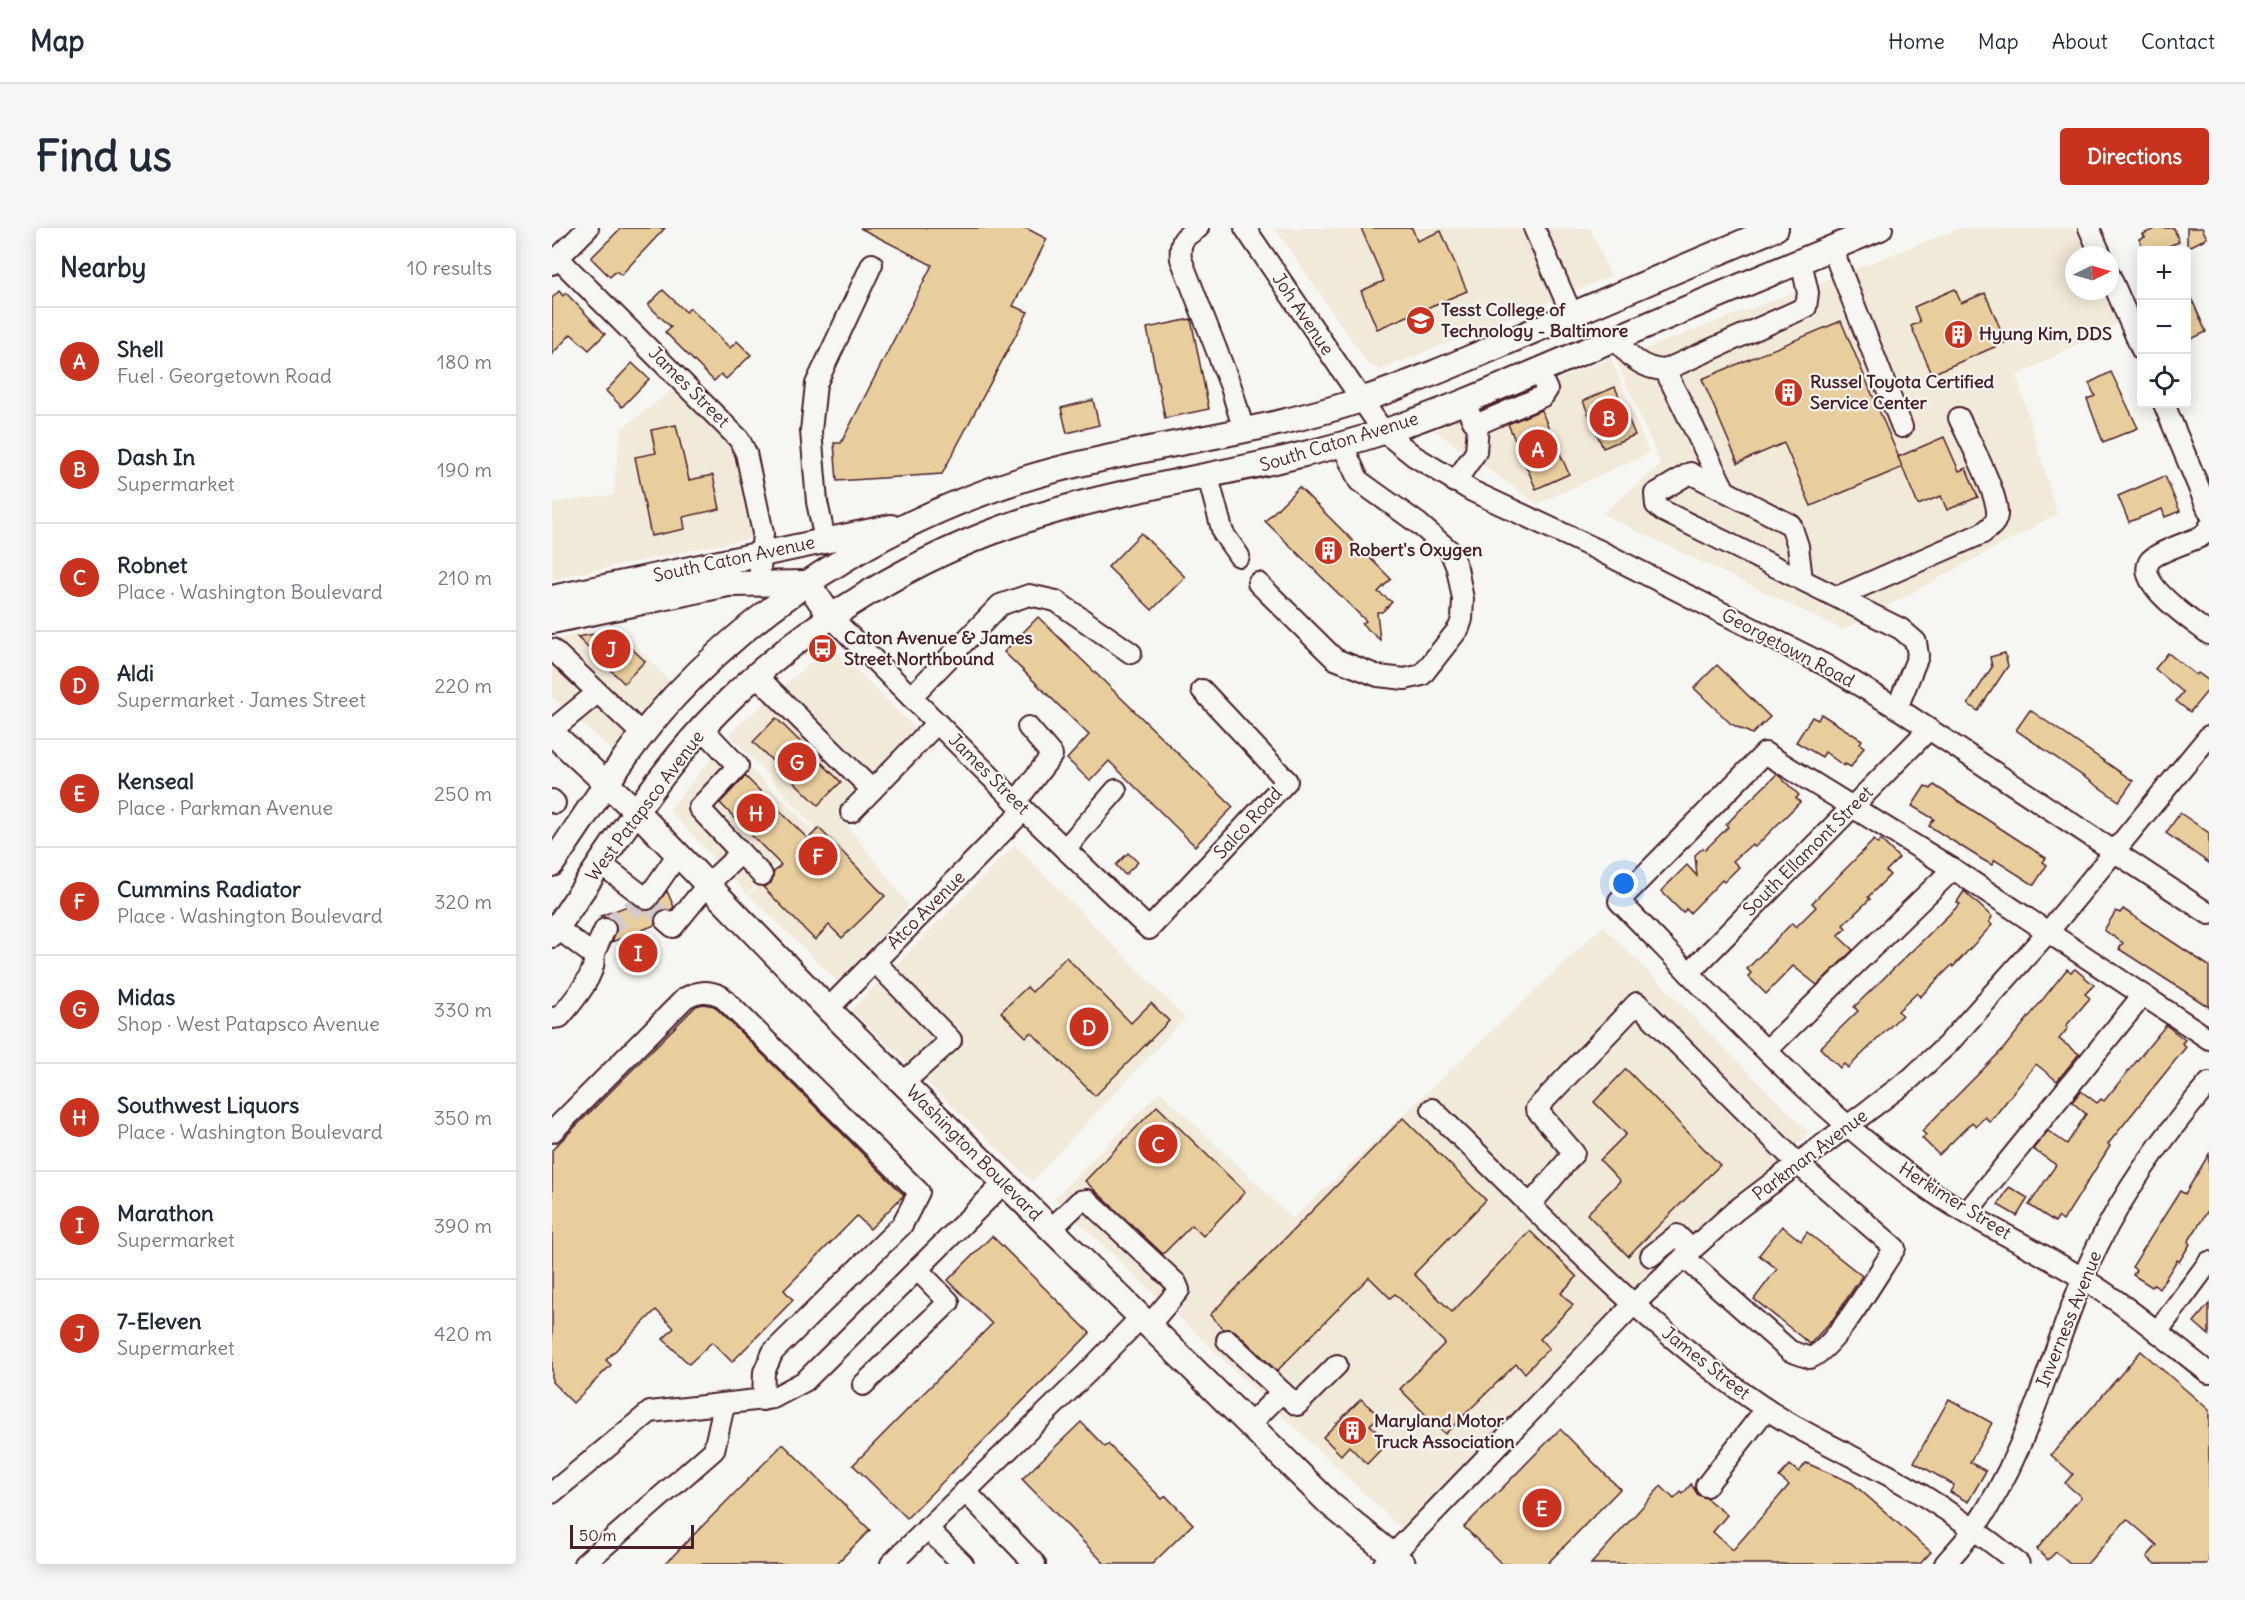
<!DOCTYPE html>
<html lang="en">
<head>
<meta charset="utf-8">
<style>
	:root { --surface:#fff; --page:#f6f6f7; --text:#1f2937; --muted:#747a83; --line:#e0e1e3; --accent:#c8321e }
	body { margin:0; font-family:Delius,sans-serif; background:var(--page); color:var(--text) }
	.controls { position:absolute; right:18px; top:18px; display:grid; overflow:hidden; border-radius:6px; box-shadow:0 3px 15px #0003 }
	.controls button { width:54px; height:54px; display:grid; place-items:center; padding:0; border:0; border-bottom:2px solid var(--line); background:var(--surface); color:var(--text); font:30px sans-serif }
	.compass { position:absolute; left:1513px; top:18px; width:54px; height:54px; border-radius:50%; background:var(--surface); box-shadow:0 3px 15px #0003; rotate:85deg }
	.scale { position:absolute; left:18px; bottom:15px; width:124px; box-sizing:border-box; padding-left:6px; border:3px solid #4a1f2b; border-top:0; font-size:16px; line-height:21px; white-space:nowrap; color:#4a1f2b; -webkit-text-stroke:4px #f6f6f2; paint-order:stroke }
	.you { position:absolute; left:1072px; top:656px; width:21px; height:21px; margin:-15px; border:4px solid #fff; border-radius:50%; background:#1a73e8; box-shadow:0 0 0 9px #1a73e833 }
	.badge { display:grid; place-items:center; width:39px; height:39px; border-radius:50%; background:var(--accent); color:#fff; font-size:20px; font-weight:700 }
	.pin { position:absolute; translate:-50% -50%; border:3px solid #fff; box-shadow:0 2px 6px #0006 }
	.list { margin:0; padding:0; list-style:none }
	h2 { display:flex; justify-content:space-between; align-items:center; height:78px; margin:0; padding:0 24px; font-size:26px }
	h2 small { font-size:20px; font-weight:400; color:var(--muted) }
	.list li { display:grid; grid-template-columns:39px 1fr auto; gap:18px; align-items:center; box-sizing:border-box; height:108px; padding:0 24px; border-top:2px solid var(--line) }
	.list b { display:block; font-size:22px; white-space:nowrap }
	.list p { margin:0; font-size:20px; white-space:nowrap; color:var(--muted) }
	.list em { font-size:20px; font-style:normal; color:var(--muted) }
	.icon { flex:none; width:33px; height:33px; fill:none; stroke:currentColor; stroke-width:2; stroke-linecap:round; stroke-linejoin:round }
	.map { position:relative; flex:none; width:1657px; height:1336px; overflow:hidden; border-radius:6px }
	header { display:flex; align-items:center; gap:36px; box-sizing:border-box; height:84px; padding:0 30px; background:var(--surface); border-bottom:2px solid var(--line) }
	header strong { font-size:28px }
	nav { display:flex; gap:33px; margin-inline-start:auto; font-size:21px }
	.intro { display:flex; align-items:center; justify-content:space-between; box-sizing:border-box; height:144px; padding:0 36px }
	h1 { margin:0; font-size:42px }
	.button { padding:15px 27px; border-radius:6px; background:var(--accent); color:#fff; font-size:21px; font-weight:700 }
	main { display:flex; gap:36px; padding:0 36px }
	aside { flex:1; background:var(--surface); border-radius:6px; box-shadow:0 3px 15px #0003 }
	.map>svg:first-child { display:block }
	.built { fill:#f2ead8 }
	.building { fill:#e9ce9d; stroke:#4a1f2b; stroke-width:1.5 }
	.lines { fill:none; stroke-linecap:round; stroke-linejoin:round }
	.minor-tunnel { stroke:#d4cbca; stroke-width:20; stroke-dasharray:20 10; stroke-linecap:butt }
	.minor-casing { stroke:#4a1f2b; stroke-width:24 }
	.major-casing { stroke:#4a1f2b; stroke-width:28 }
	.minor { stroke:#f6f6f2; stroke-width:20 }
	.major { stroke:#f6f6f2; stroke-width:24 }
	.labels { text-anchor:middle; stroke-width:4.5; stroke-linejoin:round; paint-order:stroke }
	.poi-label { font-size:18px; font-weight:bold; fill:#4a1f2b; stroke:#f6f6f2; text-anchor:start }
	.street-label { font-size:18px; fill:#4a1f2b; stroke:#f6f6f2 }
</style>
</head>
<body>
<header>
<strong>Map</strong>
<nav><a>Home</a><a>Map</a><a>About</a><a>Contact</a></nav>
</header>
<div class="intro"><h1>Find us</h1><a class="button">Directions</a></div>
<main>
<aside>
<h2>Nearby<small>10 results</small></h2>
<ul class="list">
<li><span class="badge">A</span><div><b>Shell</b><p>Fuel · Georgetown Road</p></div><em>180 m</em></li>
<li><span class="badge">B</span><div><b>Dash In</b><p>Supermarket</p></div><em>190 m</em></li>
<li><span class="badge">C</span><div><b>Robnet</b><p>Place · Washington Boulevard</p></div><em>210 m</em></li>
<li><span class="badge">D</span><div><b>Aldi</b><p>Supermarket · James Street</p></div><em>220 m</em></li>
<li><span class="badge">E</span><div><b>Kenseal</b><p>Place · Parkman Avenue</p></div><em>250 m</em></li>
<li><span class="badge">F</span><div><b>Cummins Radiator</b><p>Place · Washington Boulevard</p></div><em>320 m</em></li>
<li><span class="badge">G</span><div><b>Midas</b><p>Shop · West Patapsco Avenue</p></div><em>330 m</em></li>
<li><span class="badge">H</span><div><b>Southwest Liquors</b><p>Place · Washington Boulevard</p></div><em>350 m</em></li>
<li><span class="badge">I</span><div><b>Marathon</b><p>Supermarket</p></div><em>390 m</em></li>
<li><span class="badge">J</span><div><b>7-Eleven</b><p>Supermarket</p></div><em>420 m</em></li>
</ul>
</aside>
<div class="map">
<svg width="1657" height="1336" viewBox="0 0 1657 1336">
	<rect width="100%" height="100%" fill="#f6f6f2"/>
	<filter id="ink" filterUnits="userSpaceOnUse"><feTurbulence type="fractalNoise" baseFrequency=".0167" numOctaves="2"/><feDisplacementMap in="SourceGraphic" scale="12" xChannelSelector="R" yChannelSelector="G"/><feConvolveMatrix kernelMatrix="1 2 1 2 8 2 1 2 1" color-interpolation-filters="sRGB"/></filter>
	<g filter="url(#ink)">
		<!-- built -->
		<g class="built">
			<polygon points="723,0 1038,0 1059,48 829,142 816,136"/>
			<polygon points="1410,0 1523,0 1535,27 1522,27 1522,63 1551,63 1566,95 1465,148 1505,286 1291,402 1050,286 1109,237 1064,132"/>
			<polygon points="1059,130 1097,225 985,276 882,202"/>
			<polygon points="123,160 183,222 204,309 0,351 0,275 61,267 69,201"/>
			<polygon points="63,396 118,454 61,523 0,469 0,413"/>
			<polygon points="279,417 383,520 296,598 357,677 286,754 197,667 264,600 177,506"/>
			<polygon points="172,515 260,601 195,666 117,582"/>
			<polygon points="463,617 633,790 480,953 299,782"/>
			<polygon points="1051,698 1257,905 853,1304 502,971 608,863 741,991"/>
		</g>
		<!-- building -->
		<g class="building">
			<polygon points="69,0 113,0 69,47 64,43 58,49 39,30"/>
			<polygon points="308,0 474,0 495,11 461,78 476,84 390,246 285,253 282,215 289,215 380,37"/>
			<polygon points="809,0 860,0 865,13 889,3 915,63 825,101 809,63 832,53"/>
			<polygon points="1605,0 1622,0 1627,14 1606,22 1592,22 1587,11 1593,9 1591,6"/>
			<polygon points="1635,0 1650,0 1655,10 1635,20"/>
			<polygon points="1635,60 1654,104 1635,113"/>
			<polygon points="1403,61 1409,75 1433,65 1454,114 1380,146 1359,98 1368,94 1362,79"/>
			<polygon points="111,62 134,84 138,80 178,120 185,113 199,127 174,151 169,146 162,153 113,104 119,99 96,77"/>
			<polygon points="7,63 11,68 14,65 53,106 37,122 19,106 0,126 0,70"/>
			<polygon points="639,91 657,181 613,190 595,100"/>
			<polygon points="1289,93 1351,239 1259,278 1232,215 1186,235 1150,151"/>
			<polygon points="80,135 97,151 70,179 54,163"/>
			<polygon points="1559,144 1586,200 1551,214 1535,171 1543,168 1537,155"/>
			<polygon points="1063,159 1083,207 1051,220 1031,173"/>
			<polygon points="541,172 547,197 515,205 509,180"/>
			<polygon points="989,182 1017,246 984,261 956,196"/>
			<polygon points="124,197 137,252 161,247 168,281 131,289 133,301 99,308 83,229 104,225 99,202"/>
			<polygon points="1392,209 1407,243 1414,240 1426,269 1395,282 1389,268 1366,277 1346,229"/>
			<polygon points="1613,248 1628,283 1613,289 1610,281 1577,294 1566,268"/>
			<polygon points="747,259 839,351 826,364 840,374 830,384 825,384 828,412 810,396 814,393 713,293"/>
			<polygon points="589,305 633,349 600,382 556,339"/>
			<polygon points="486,389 681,579 643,618 557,533 538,553 515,531 537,507 452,424"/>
			<polygon points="61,403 93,433 72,455 25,409"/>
			<polygon points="1453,425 1456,438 1426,483 1416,476 1440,439 1438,429"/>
			<polygon points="1616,425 1644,447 1646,445 1657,453 1657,461 1638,484 1624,473 1631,464 1603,441"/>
			<polygon points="1165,437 1218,489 1200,506 1179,496 1142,460"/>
			<polygon points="1478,482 1581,553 1567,573 1464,502"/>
			<polygon points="1269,486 1310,512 1308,516 1312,519 1299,539 1293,536 1292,538 1273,524 1270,529 1244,514 1260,489 1266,492"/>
			<polygon points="224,490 289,554 266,577 201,514"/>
			<polygon points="1225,546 1247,567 1244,570 1248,574 1203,619 1200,616 1181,633 1187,639 1172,654 1170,652 1138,685 1134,681 1131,685 1109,663 1135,637 1145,648 1143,627 1151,620 1153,622 1176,599 1174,597 1186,584"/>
			<polygon points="193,548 256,611 267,600 333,668 290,710 277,697 263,712 211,659 219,655 222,644 229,637 168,575"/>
			<polygon points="1382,557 1494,630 1491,634 1495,637 1482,657 1443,632 1440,637 1431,632 1377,598 1382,591 1360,578 1373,558 1379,561"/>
			<polygon points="1628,585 1657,605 1657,635 1614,605"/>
			<polygon points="1322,612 1326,616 1329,612 1347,630 1334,643 1338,647 1316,669 1318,671 1291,697 1294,700 1286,708 1301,722 1265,757 1241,738 1214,766 1196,748 1199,745 1195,741 1240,695 1244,699 1264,679 1260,675"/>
			<polygon points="576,625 586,634 573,647 564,637"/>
			<polygon points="115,663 122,679 119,682 111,682 105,685 103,697 60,714 65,700 63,695 57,690 48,688 81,676 93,683 99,682"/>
			<polygon points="1412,663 1440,689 1437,694 1440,697 1401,739 1400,737 1368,769 1365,765 1346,783 1350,787 1296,840 1292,836 1288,840 1268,820 1306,783 1302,779 1408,676 1405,674"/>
			<polygon points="1571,681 1657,738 1657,779 1567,721 1571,715 1552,702 1564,683 1568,685"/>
			<polygon points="92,704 99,721 84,739 72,729"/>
			<polygon points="514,729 579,795 599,775 617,793 543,868 479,804 474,809 449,784 475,759 480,764"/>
			<polygon points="1515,741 1519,744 1523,741 1542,757 1533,766 1538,770 1514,798 1516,800 1507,811 1527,826 1505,853 1484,836 1438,894 1433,889 1424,898 1420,894 1387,927 1370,910 1374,907 1370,903 1452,820"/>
			<polygon points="151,776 162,778 352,967 318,1001 305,988 232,1062 241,1072 180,1134 160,1114 137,1136 111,1111 122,1100 104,1082 54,1132 59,1137 21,1175 0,1154 0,922 144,778"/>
			<polygon points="1614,797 1633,812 1630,815 1634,819 1556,916 1558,918 1511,993 1506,989 1503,994 1477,977 1504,937 1481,921 1496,903 1515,916 1534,886 1520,874 1529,863 1545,875 1549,871 1552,873"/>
			<polygon points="1074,841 1168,937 1076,1028 1035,986 1068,953 1048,932 1074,906 1042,874"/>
			<polygon points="605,878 693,964 651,1008 640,997 611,1026 533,953"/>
			<polygon points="851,890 934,972 862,1046 900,1084 978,1003 1025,1049 1009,1065 1021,1077 988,1111 997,1120 973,1145 964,1136 893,1206 848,1161 893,1115 843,1066 838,1070 817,1049 725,1143 683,1103 671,1101 658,1087"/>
			<polygon points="1657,926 1657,981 1636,1014 1638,1016 1627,1034 1625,1032 1607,1061 1602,1057 1600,1059 1581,1047 1584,1042 1580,1039 1628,963 1633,966"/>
			<polygon points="1457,959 1476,970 1465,988 1446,977"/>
			<polygon points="1230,998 1249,1013 1255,1004 1310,1048 1282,1090 1258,1116 1202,1071 1225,1041 1207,1027"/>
			<polygon points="440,1008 538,1105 355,1290 301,1237 440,1096 396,1052"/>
			<polygon points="1657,1076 1657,1107 1642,1094"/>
			<polygon points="1589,1123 1657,1182 1657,1336 1603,1336 1595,1329 1605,1317 1575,1291 1535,1336 1518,1336 1504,1324 1496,1332 1485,1321 1529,1269 1513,1255 1521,1246 1499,1227"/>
			<polygon points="809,1171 827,1188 818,1197 836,1214 815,1236 797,1218 789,1227 771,1209"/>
			<polygon points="1397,1171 1440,1195 1418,1234 1434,1243 1416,1274 1398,1264 1402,1257 1362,1234"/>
			<polygon points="529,1194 553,1219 556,1216 610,1271 614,1268 641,1296 600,1336 553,1336 470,1251"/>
			<polygon points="1008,1201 1068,1261 995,1336 950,1336 912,1299"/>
			<polygon points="231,1216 318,1302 284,1336 113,1336"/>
			<polygon points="1254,1235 1300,1255 1379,1324 1368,1336 1039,1336 1109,1258 1122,1271 1129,1264 1131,1266 1139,1256 1146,1267 1154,1270 1175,1287 1161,1304 1181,1322 1237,1257 1227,1249 1238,1237 1247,1244"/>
		</g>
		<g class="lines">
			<!-- minor-tunnel -->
			<polyline class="minor-tunnel" points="53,701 95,671 114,693"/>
			<defs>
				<g id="minor">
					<path d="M646,0C632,9 627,12 629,31L679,159L692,203"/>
					<polyline points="693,0 831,203 862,228 920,263 1044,321 1275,438 1345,480 1657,686"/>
					<polyline points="982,0 1020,87"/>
					<polyline points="1537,0 1549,27"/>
					<polyline points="1280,20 1350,199"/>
					<polyline points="6,30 187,211 194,225 211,305 207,354"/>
					<polyline points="0,36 36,0"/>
					<polyline points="1558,48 1590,122"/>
					<path d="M1063,110C1077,128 1089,141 1113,142L1254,79L1256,65L1249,33"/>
					<polyline points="1113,142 1173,263"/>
					<polyline points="912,173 921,193 926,196 991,168 995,162 986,142"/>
					<polyline points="1612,176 1657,284"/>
					<polyline points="656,249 671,305 687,328"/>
					<polyline points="903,254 924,224 926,196"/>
					<path d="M1657,299L1654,305L1648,309C1637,314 1602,325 1597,334C1585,357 1641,393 1657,406"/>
					<polyline points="273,312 265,274 259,203 264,156 320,36"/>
					<polyline points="1250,352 1246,318 1239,297 1138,245 1103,266 1104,277 1111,283 1349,401 1364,414 1366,428 1345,480"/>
					<polyline points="706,355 783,431 826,448 853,451 870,447 907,400 910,391 911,371 905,340 898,323 867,296 807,253 790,216"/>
					<path d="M1285,369L1431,305C1438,299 1444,296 1445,287C1447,267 1416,210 1407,190"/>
					<polyline points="279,389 472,582 597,701 735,553 650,462"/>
					<polyline points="0,421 91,507"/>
					<polyline points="204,447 320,562"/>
					<polyline points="359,469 448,377 477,367 504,373 579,425"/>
					<polyline points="0,502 45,465"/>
					<polyline points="0,572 3,575"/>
					<polyline points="464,574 500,527 476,499"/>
					<polyline points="299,584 385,495"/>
					<polyline points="513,621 564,562"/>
					<polyline points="189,625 210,647"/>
					<polyline points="49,636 95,671 126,626"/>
					<polyline points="114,693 121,699 156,656 189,625 147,580 186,538 150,500"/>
					<polyline points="41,727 53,701"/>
					<polyline points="323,734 399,812 351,855"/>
					<polyline points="1137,745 1376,502"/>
					<polyline points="276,781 472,582"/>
					<path d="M0,790L8,789C19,776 47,744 41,727L5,700"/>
					<path d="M1657,811L1401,641L1213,525L1067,673C1163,771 1258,875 1369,956C1419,992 1477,1017 1530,1050C1575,1077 1616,1113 1657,1145"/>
					<polyline points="1215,822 1401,641"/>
					<path d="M880,881C984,981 1090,1096 1208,1177C1248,1204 1293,1224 1336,1247C1382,1272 1426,1303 1467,1336"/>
					<path d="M0,904L133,770C146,763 155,762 169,768L367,964L350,997L221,1124L212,1144L211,1172"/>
					<path d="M979,976L1022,925L984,881L1085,775L1246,936L1343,1020C1325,1046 1284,1120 1258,1130L1238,1123L1132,1029"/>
					<polyline points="1415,984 1591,767"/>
					<polyline points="499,1001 528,973 535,972 624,1055 627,1062 597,1097"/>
					<polyline points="1099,1028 1125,1007 1140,1022"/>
					<polyline points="1605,1104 1657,1034"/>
					<polyline points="675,1112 730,1164"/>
					<polyline points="311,1157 397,1074 365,1041"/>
					<polyline points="698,1196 730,1164 745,1177 785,1137"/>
					<polyline points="1154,1258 1214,1181"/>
					<polyline points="413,1263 483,1336"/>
					<polyline points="0,1265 98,1184 221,1170 253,1153 452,955"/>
					<polyline points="375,1300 411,1336"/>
					<polyline points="32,1336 162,1222 172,1177"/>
					<polyline points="339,1336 535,1145 589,1089"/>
					<polyline points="832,1336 1083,1075 1145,1017 1183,983 1358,851 1395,817 1496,704 1657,508"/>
					<path d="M1393,1336C1403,1324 1414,1313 1422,1301C1482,1216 1501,1109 1546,1017C1575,958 1614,905 1657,855"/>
				</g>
				<g id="major">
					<polyline points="256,355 279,389"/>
					<polyline points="0,370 339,299"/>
					<polyline points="0,393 176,356 256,355"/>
					<polyline points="0,505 85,584 276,781 778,1276 851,1336"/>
					<path d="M0,636C39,580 75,520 122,469C223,360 360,280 503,242C605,215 710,205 809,172C870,152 929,125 988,100C1067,67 1146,33 1224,0"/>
					<path d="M0,707C48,637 94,562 151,499C246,396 377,317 513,280C618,251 727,238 831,204C900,181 966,151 1033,123C1131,82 1229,41 1328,0"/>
				</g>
			</defs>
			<!-- minor casing -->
			<use href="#minor" class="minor-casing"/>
			<!-- major casing -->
			<use href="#major" class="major-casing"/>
			<!-- minor -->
			<use href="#minor" class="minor"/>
			<!-- major -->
			<use href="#major" class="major"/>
		</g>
	</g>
	<!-- icons -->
	<defs>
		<symbol id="university-disc" viewBox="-11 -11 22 22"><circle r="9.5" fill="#c8321e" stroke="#f6f6f2"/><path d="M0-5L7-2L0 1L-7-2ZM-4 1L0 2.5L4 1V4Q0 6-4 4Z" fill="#fff"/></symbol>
		<symbol id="building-disc" viewBox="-11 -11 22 22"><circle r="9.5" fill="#c8321e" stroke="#f6f6f2"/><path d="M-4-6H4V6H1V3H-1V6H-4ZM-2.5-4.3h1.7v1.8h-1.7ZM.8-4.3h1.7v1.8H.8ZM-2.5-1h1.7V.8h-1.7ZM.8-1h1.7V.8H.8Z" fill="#fff"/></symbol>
		<symbol id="bus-disc" viewBox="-11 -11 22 22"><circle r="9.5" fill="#c8321e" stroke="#f6f6f2"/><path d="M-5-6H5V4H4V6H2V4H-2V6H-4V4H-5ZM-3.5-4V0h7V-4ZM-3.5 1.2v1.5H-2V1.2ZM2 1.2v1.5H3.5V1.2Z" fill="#fff"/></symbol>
	</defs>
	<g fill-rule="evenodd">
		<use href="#university-disc" x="852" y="76" width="33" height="33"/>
		<use href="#building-disc" x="1390" y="90" width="33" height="33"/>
		<use href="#building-disc" x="1220" y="148" width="33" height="33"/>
		<use href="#building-disc" x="760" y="306" width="33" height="33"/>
		<use href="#bus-disc" x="254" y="404" width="33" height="33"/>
		<use href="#building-disc" x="784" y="1186" width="33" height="33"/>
	</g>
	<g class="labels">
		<!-- poi labels -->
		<g class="poi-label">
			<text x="889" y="88">Tesst College of<tspan x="889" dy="21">Technology - Baltimore</tspan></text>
			<text x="1427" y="112">Hyung Kim, DDS</text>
			<text x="1258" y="160">Russel Toyota Certified<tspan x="1258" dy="21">Service Center</tspan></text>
			<text x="797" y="328">Robert's Oxygen</text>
			<text x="292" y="416">Caton Avenue &amp; James<tspan x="292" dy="21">Street Northbound</tspan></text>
			<text x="822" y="1199">Maryland Motor<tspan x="822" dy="21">Truck Association</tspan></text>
		</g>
		<!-- street labels -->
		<g class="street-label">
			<text transform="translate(751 86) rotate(56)" y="6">Joh Avenue</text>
			<text transform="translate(137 159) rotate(45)" y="6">James Street</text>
			<text transform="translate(787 214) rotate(-17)" y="6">South Caton Avenue</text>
			<text transform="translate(182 331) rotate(-12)" y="6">South Caton Avenue</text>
			<text transform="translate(1236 420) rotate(28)" y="6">Georgetown Road</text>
			<text transform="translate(437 546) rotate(45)" y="6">James Street</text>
			<text transform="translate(93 578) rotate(-53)" y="6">West Patapsco Avenue</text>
			<text transform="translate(696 595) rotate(-47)" y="6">Salco Road</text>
			<text transform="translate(1256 623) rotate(-45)" y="6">South Ellamont Street</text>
			<text transform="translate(374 682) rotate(-45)" y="6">Atco Avenue</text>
			<text transform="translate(422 925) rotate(45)" y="6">Washington Boulevard</text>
			<text transform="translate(1258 927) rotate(-37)" y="6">Parkman Avenue</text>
			<text transform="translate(1403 973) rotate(32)" y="6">Herkimer Street</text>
			<text transform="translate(1517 1091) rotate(-68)" y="6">Inverness Avenue</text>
			<text transform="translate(1154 1135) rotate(38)" y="6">James Street</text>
		</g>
	</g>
</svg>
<div class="controls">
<button>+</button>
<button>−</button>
<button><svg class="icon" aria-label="locate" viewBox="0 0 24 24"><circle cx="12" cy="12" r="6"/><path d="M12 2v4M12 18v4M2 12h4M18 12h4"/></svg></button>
</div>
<svg class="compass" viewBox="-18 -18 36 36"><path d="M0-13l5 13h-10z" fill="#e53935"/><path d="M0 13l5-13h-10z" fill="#747a83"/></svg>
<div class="scale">50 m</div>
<div class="you"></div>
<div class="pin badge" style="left:986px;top:221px">A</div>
<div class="pin badge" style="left:1057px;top:190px">B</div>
<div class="pin badge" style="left:606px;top:916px">C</div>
<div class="pin badge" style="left:537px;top:799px">D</div>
<div class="pin badge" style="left:990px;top:1280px">E</div>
<div class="pin badge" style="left:266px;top:628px">F</div>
<div class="pin badge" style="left:245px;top:534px">G</div>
<div class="pin badge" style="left:204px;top:585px">H</div>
<div class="pin badge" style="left:86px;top:725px">I</div>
<div class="pin badge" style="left:59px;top:421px">J</div>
</div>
</main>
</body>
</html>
